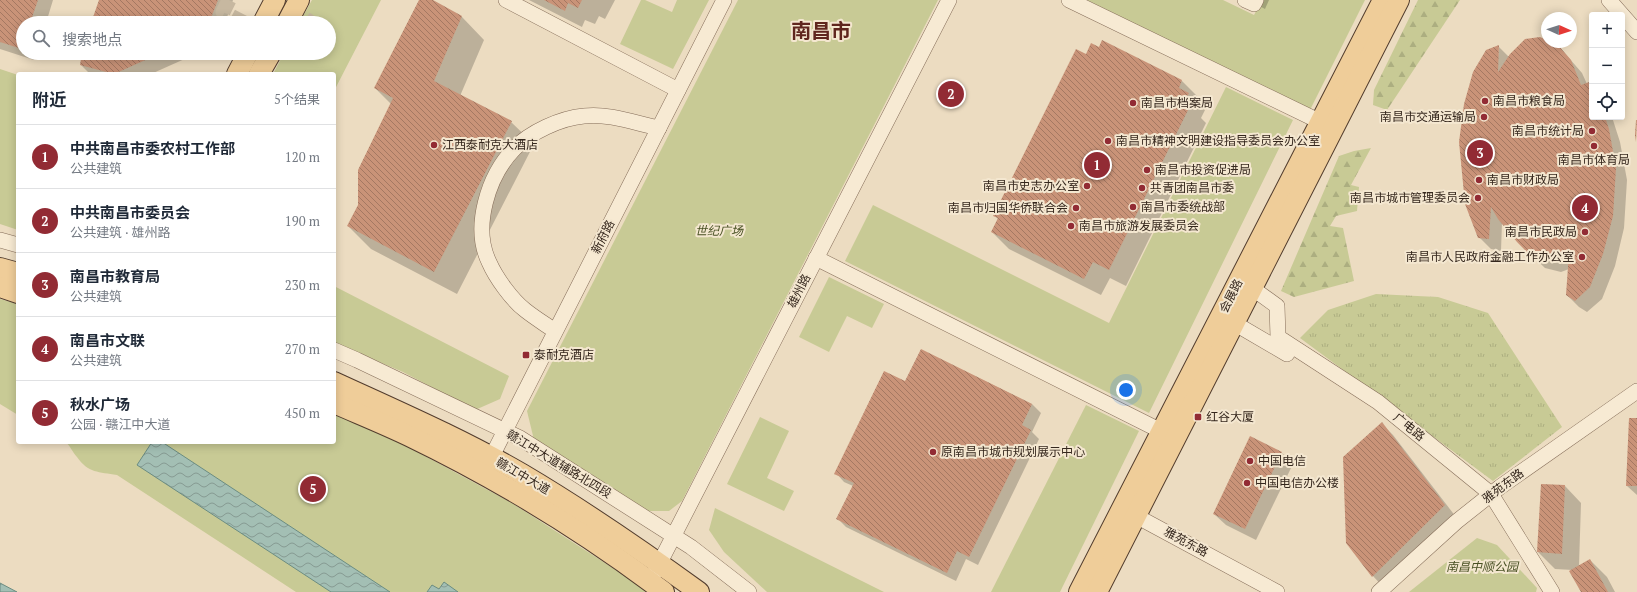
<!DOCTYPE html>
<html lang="zh">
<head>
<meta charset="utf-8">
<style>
	:root { --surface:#fff; --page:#f6f6f7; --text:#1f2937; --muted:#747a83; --line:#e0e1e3; --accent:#922b34 }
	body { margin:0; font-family:"PT Serif","Noto Sans SC",serif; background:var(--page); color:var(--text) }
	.controls { position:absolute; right:12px; top:12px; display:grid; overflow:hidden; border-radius:4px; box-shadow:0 2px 10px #0003 }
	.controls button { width:36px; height:36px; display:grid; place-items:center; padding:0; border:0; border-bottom:1px solid var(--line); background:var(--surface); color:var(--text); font:20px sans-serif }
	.compass { position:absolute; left:1541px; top:12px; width:36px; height:36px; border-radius:50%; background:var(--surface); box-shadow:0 2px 10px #0003; rotate:93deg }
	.you { position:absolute; left:1126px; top:390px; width:14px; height:14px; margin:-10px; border:3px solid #fff; border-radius:50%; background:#1a73e8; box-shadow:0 0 0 6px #1a73e833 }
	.badge { display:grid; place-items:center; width:26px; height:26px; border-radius:50%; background:var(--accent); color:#fff; font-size:13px; font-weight:700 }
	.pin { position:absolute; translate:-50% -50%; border:2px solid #fff; box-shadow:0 1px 4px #0006 }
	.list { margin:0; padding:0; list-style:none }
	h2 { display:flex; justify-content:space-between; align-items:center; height:52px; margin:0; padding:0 16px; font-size:17px }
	h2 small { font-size:13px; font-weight:400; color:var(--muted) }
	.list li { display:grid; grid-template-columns:26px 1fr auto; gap:12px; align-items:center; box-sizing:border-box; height:64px; padding:0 16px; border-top:1px solid var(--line) }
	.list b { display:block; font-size:15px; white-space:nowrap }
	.list p { margin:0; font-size:13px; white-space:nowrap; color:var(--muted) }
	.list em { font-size:13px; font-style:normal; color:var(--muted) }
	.icon { flex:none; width:22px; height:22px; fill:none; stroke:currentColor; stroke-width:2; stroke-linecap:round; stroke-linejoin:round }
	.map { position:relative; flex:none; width:1637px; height:592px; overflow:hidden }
	.search { position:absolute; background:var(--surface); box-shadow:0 2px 10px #0003; left:16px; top:16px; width:320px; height:44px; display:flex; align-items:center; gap:10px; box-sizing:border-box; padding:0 14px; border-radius:22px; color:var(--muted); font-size:15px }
	.panel { position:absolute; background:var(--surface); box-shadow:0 2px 10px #0003; left:16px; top:72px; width:320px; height:372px; border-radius:4px }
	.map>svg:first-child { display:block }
	.grass { fill:url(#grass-tufts) }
	.forest { fill:url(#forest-firs) }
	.green { fill:#c8ca95 }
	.water { fill:url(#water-waves); stroke:#6b8c81 }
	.shadow { fill:#0003 }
	.building { fill:url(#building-back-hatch) }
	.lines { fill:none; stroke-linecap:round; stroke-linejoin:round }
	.minor-tunnel { stroke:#c7b8a0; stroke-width:15; stroke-dasharray:15 8; stroke-linecap:butt }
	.minor-casing { stroke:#856d59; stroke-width:16 }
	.major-casing { stroke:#523c2d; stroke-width:22 }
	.minor { stroke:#f7ead3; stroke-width:15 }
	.major { stroke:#efcd99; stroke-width:20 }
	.poi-dot { fill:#922b34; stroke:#f4e7d0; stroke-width:1.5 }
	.labels { text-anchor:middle; stroke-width:4; stroke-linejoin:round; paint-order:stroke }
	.poi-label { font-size:12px; fill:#35271d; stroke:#f4e7d0; text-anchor:start }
	.park-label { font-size:12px; font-style:italic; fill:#495124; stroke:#f4e7d0 }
	.street-label { font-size:12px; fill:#35271d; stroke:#f4e7d0 }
	.town-label { font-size:20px; font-weight:bold; fill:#60261e; stroke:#f4e7d0 }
</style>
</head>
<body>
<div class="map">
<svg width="1637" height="592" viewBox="0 0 1637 592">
	<defs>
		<pattern id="grass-tufts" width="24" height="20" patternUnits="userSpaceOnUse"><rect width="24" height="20" fill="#c8ca95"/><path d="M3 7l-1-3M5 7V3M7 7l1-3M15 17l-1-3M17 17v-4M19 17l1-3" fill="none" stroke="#acae80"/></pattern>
		<pattern id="forest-firs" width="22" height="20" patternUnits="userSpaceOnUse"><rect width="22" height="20" fill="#c8ca95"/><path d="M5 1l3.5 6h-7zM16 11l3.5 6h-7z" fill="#acae80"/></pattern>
		<pattern id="water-waves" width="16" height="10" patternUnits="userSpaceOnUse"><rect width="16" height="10" fill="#a3bfb4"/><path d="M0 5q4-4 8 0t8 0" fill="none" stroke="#869b92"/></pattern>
		<pattern id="building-back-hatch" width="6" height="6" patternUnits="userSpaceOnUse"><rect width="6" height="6" fill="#c99378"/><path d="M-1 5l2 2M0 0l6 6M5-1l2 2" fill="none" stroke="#a47862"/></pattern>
	</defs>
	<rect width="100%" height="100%" fill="#ecdcc1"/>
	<!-- grass -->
	<polygon class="grass" points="1376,294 1438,297 1488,313 1562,427 1493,481 1300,338 1328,310"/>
	<!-- forest -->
	<g class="forest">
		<polygon points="1418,0 1460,0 1387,110 1373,105 1374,90"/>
		<polygon points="1371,148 1351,185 1359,187 1357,211 1336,216 1330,226 1343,228 1354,281 1294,297 1281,291 1339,156 1354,151"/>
	</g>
	<!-- green -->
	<g class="green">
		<polygon points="312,0 381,0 334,91 334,74 273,74 284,53 329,53 329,23 299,23"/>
		<polygon points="641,0 645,0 672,12 677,0 709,0 673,69 620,44"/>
		<polygon points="738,0 938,0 682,501 669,511 647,511 534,440 527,411"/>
		<polygon points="1087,0 1223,0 1254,15 1262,0 1365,0 1309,112"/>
		<polygon points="0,69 18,75 18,230 0,224"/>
		<polygon points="1226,87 1293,120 1149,413 845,261 873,205 1109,323"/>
		<polygon points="829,277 884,304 872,328 847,316 829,352 799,337"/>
		<polygon points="334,286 509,376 500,399 475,410 403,372 334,343"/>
		<polygon points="0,299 18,304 18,415 0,404"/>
		<polygon points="1086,405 1139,431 1060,592 991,592"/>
		<path d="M334,414L390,437L512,503L650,592H296L117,475C99,472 88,473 77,457C72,452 71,446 65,442H334Z"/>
		<polygon points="760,417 789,431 767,478 794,491 784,511 727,484"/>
		<polygon points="715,508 884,592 767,592 724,552 709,530"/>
		<polygon points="1477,538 1497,545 1537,588 1536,592 1409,592"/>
	</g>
	<!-- water -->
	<g class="water">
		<polygon points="152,442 162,442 390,592 331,592 137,465"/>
		<polygon points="444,582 458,592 427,592 432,585 439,589"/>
		<polygon points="0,583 17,592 0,592"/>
	</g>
	<!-- shadow -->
	<g class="shadow">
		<polygon points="0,0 53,0 46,23 23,23 23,53 36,53 34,60 0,49"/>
		<polygon points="100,0 233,0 225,23 92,23"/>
		<polygon points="420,0 431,0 462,17 484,40 460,96 511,122 534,144 457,294 371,249 348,226 359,205 391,104 375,88"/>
		<polygon points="529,0 615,0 605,19 599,16 595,24 585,20 582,27"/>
		<polygon points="1248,0 1269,0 1265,9"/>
		<polygon points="1547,41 1557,45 1569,58 1582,73 1587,84 1592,82 1592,117 1612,117 1620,142 1627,180 1624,228 1615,266 1602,299 1587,312 1579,307 1567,295 1569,269 1561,272 1545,268 1518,242 1502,222 1501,251 1491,249 1479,237 1499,47 1509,57"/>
		<polygon points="1103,42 1182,81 1199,98 1196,102 1205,110 1201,118 1206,123 1126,286 1110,278 1101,295 1009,249 992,232 998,219 995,216 1086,56 1099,49"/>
		<polygon points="83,53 198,53 151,74 90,74 81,65"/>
		<polygon points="921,350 1032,404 1041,413 1032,432 1039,439 978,565 966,559 956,581 846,527 838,519 853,486 844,482 836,473 905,383"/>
		<polygon points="1637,419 1637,495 1627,486"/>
		<polygon points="1382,424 1393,435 1456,517 1384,588 1373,576 1347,543"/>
		<polygon points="1282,453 1293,464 1256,540 1226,525 1214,514"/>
		<polygon points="1565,486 1581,503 1579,566 1590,560 1607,577 1615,592 1582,592 1573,570 1555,569 1538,552"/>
	</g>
	<!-- building -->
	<g class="building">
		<polygon points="0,0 38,0 30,23 23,23 22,49 0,42"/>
		<polygon points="99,0 218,0 209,23 91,23"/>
		<polygon points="419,0 433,0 462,16 434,81 512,121 434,272 347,226 358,205 358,170 393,98 374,88"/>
		<polygon points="544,0 582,0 578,8 568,3 565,11"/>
		<polygon points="1540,37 1547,40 1547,42 1558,45 1571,60 1581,85 1592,81 1592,117 1605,117 1609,129 1616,168 1613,216 1603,254 1590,287 1575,301 1566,295 1569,253 1549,261 1532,257 1517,242 1498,219 1491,207 1489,239 1478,238 1465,204 1459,142 1464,104 1473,72 1486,50 1499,45 1498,72 1510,54 1525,39"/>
		<polygon points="1102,40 1182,80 1179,88 1189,93 1184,103 1190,106 1109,270 1093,262 1084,279 991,232 998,218 993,216 1076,49 1086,54 1091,43 1099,47"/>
		<polygon points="82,53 161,53 114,74 80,65"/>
		<polygon points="1636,120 1637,120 1636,142 1635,135"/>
		<polygon points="921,349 1032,404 1022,425 1031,430 969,557 957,551 947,573 836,519 854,483 834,474 884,371 905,381"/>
		<polygon points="1629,418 1637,418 1637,486 1626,486"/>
		<polygon points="1382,422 1445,505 1372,577 1346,543 1343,457"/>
		<polygon points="1250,436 1282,452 1245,529 1213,514"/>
		<polygon points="1541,484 1565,485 1562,554 1537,552"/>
		<polygon points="1590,559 1608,592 1581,592 1569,571"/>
	</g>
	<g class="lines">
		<!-- minor-tunnel -->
		<g class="minor-tunnel">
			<polyline points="229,0 223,12 244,23"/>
			<polyline points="312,23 316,17"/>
		</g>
		<defs>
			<g id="minor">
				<polyline points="506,0 678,90"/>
				<polyline points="1069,0 1329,126"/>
				<polyline points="1245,0 1254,4 1256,0"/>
				<polyline points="1609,0 1637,32"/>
				<polyline points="0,240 18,245"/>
				<polyline points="816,258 1171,436"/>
				<polyline points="1252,288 1277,306 1278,337 1378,402 1491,494 1552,592"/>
				<polyline points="1234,323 1287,354"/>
				<path d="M555,331C545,324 535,318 525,310C512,300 496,278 489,262C472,227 488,176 514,149C530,132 561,118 584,116C609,113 635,123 659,128"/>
				<polyline points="334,350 357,360 520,438 691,547 749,592"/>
				<polyline points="487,466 724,0"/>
				<polyline points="1136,516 1277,592"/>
				<polyline points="655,572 949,0"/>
				<polyline points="1379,592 1456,522 1500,487 1637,391"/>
			</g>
			<g id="major">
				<polyline points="263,23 275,0"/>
				<polyline points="287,23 299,0"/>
				<polyline points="237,74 248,53"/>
				<polyline points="259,74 271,53"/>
				<polyline points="0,268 18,273"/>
				<polyline points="0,287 18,293"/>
				<path d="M334,382C397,411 462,439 522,474C583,510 641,550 699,592"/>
				<path d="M334,403C359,414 384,424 409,436C498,479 585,532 664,592"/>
				<polyline points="1079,592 1383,0"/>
				<polyline points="1097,592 1399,0"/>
			</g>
		</defs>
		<!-- minor casing -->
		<use href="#minor" class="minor-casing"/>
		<!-- major casing -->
		<use href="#major" class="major-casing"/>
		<!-- minor -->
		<use href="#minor" class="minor"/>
		<!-- major -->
		<use href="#major" class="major"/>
	</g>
	<!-- markers -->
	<g class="poi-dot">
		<circle cx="1485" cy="101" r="4"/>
		<circle cx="1133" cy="103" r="4"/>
		<circle cx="1484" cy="117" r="4"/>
		<circle cx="1592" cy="131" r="4"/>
		<circle cx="1108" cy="141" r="4"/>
		<circle cx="434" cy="145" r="4"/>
		<circle cx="1594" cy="146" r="4"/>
		<circle cx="1147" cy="170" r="4"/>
		<circle cx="1479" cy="180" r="4"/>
		<circle cx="1087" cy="186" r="4"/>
		<circle cx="1142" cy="188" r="4"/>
		<circle cx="1478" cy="198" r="4"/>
		<circle cx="1133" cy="207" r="4"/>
		<circle cx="1076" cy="208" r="4"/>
		<circle cx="1071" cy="226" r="4"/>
		<circle cx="1585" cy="232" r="4"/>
		<circle cx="1582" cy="257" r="4"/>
		<rect x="522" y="351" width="8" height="8" rx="2"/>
		<rect x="1194" y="413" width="8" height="8" rx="2"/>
		<circle cx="933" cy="452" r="4"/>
		<circle cx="1250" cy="461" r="4"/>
		<circle cx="1247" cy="483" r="4"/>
	</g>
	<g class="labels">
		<!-- poi labels -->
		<g class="poi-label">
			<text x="1493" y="105">南昌市粮食局</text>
			<text x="1141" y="107">南昌市档案局</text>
			<text x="1476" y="121" text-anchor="end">南昌市交通运输局</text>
			<text x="1584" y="135" text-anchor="end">南昌市统计局</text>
			<text x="1116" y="145">南昌市精神文明建设指导委员会办公室</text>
			<text x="442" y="149">江西泰耐克大酒店</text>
			<text x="1594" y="164" text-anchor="middle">南昌市体育局</text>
			<text x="1155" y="174">南昌市投资促进局</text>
			<text x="1487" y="184">南昌市财政局</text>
			<text x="1079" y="190" text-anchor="end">南昌市史志办公室</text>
			<text x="1150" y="192">共青团南昌市委</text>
			<text x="1470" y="202" text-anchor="end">南昌市城市管理委员会</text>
			<text x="1141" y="211">南昌市委统战部</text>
			<text x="1068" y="212" text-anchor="end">南昌市归国华侨联合会</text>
			<text x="1079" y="230">南昌市旅游发展委员会</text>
			<text x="1577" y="236" text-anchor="end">南昌市民政局</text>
			<text x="1574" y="261" text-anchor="end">南昌市人民政府金融工作办公室</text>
			<text x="534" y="359">泰耐克酒店</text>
			<text x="1206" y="421">红谷大厦</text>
			<text x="941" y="456">原南昌市城市规划展示中心</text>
			<text x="1258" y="465">中国电信</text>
			<text x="1255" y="487">中国电信办公楼</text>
		</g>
		<!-- park labels -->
		<g class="park-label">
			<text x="719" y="235">世纪广场</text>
			<text x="1482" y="571">南昌中顺公园</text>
		</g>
		<!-- street labels -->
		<g class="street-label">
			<text transform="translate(603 237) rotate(-63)" y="4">新府路</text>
			<text transform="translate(799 291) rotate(-63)" y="4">雄州路</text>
			<text transform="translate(1231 296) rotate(-63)" y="4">会展路</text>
			<text transform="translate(1409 427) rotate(39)" y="4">广电路</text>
			<text transform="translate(559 464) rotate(31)" y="4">赣江中大道辅路北四段</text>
			<text transform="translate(523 476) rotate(30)" y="4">赣江中大道</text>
			<text transform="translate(1503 486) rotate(-37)" y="4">雅苑东路</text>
			<text transform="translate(1186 542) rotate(28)" y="4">雅苑东路</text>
		</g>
		<!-- town labels -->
		<g class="town-label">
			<text x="821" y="38">南昌市</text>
		</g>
	</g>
</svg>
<div class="controls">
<button>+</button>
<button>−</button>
<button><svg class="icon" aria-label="locate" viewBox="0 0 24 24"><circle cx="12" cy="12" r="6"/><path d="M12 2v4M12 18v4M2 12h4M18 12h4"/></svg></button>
</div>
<svg class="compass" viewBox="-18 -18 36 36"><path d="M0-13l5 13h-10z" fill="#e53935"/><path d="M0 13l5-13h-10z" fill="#747a83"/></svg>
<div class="you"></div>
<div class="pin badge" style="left:1097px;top:165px">1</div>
<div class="pin badge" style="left:951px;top:94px">2</div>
<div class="pin badge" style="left:1480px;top:153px">3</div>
<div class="pin badge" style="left:1585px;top:208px">4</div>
<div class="pin badge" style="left:313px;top:489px">5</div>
<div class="search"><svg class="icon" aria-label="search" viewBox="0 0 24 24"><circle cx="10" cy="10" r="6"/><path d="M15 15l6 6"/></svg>搜索地点</div>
<section class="panel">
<h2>附近<small>5个结果</small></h2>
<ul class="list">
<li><span class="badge">1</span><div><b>中共南昌市委农村工作部</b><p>公共建筑</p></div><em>120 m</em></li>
<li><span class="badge">2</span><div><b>中共南昌市委员会</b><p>公共建筑 · 雄州路</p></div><em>190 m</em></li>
<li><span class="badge">3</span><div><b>南昌市教育局</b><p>公共建筑</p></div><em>230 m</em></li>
<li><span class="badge">4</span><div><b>南昌市文联</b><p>公共建筑</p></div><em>270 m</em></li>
<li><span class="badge">5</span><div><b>秋水广场</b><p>公园 · 赣江中大道</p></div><em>450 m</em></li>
</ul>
</section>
</div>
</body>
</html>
